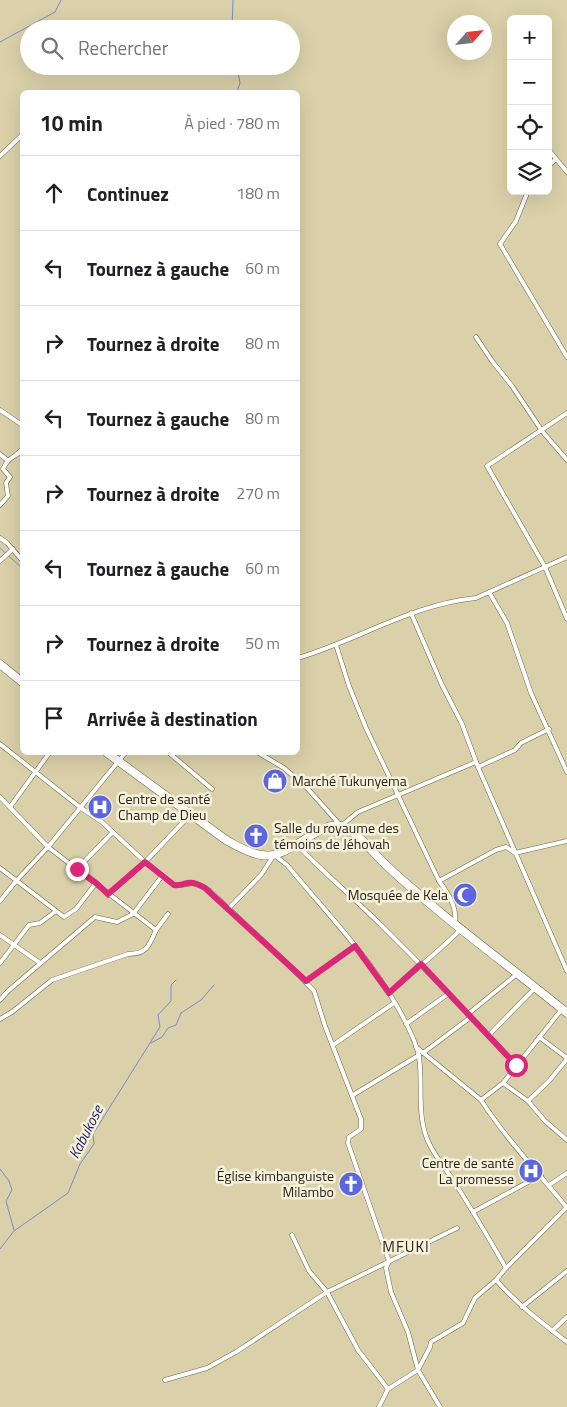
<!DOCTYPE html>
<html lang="fr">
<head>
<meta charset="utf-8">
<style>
	:root { --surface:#fff; --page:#f2f2f2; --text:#202124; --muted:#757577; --line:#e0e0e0 }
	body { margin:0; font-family:"Titillium Web",sans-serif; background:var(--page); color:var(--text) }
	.controls { position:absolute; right:15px; top:15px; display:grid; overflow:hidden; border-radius:8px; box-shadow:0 5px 20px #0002 }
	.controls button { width:45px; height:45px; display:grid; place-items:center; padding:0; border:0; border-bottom:1px solid var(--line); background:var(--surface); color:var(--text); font:25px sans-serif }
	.compass { position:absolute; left:447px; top:15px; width:45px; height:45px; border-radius:50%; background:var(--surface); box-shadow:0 5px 20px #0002; rotate:63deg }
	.stop { position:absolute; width:15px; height:15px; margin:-11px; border:4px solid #db2777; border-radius:50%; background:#fff }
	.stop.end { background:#db2777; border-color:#fff; box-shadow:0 1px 5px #0008 }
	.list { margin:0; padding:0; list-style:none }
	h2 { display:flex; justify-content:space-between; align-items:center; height:65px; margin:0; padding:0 20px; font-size:21px }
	h2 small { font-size:16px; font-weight:400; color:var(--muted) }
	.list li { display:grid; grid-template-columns:32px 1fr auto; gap:15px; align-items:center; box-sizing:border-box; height:75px; padding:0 20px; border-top:1px solid var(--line) }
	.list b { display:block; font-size:19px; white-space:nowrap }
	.list em { font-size:16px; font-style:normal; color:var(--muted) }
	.icon { flex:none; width:28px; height:28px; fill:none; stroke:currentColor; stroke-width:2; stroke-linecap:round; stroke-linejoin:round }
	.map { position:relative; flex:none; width:567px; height:1407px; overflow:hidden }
	.search { position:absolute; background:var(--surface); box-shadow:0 5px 20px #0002; left:20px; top:20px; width:280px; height:55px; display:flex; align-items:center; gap:12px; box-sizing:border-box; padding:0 18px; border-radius:28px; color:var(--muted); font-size:19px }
	.panel { position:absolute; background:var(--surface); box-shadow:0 5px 20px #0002; left:20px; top:90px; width:280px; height:665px; border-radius:8px }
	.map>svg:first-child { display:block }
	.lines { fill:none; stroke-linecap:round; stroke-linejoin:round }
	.stream { stroke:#7d89cb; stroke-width:1 }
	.street-casing { stroke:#6e6542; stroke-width:5 }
	.highway-casing { stroke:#6e6542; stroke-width:9 }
	.street { stroke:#fff; stroke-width:4 }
	.highway { stroke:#fff; stroke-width:8 }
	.route { stroke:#db2777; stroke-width:6 }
	.labels { text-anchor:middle; stroke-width:5; stroke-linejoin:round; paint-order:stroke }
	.poi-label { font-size:14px; fill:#292516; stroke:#f6f1dd; text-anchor:start }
	.water-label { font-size:15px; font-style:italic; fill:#1c1a67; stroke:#f6f1dd }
	.neighbourhood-label { font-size:15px; letter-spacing:1px; fill:#292516; stroke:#f6f1dd }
</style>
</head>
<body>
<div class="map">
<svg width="567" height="1407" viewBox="0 0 567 1407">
	<rect width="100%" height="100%" fill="#dad0a9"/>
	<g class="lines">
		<!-- stream -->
		<g class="stream">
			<polyline points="232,29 233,0"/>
			<polyline points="0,42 55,12 61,0"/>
			<polyline points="237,92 240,83 237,66"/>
			<polyline points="0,548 22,568"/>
			<polyline points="151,1043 162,1037 168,1028 176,1025 181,1013 201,1000 214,985"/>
			<polyline points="0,1169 9,1181 12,1190 6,1201 14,1230"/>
			<polyline points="0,1249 14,1231 68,1193 80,1164 94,1144 93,1134 160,1027 158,1015 171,1001 171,985 176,980"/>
		</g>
		<defs>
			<g id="street">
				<polyline points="548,149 567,172"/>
				<polyline points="0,156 22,135"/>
				<polyline points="548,166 556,159"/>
				<polyline points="528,191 516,221 500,244 567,357"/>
				<polyline points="476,337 492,361 512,386 542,431 567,460"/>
				<polyline points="0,410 22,425"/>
				<polyline points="567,413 487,466 545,567 567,619"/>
				<polyline points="0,454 7,460"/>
				<path d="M0,505L8,496L6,483L10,477L3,469C9,455 15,459 22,449"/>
				<polyline points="0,538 7,543 22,560"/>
				<polyline points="0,561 13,549"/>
				<polyline points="489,592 507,623 531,693 567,772"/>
				<polyline points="411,613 442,685 462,724 478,767 567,971"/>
				<polyline points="336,645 349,686 366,728 439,881"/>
				<path d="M298,658C358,640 413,604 476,598L567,557"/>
				<path d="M0,744L81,808L102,822L145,862L174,885C180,886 181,885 187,884C195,882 204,886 210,891L291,967L314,991L325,1026L361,1119V1129L349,1137L348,1143L389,1261L386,1268L391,1292L408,1332L418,1370L440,1407"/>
				<polyline points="168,752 212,789"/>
				<polyline points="257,752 284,768 308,789 341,826 358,812 476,762"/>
				<polyline points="478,767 515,750 521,743 549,729"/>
				<polyline points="0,797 48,847 156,930 168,914"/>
				<polyline points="10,807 50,752"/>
				<path d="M297,845C325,874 355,899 383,927C429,972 472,1019 516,1065"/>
				<polyline points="0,868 64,917 76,909 96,883"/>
				<polyline points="77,869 113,832"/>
				<polyline points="108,895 145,862 191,814"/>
				<polyline points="0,901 17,880 48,847 126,752"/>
				<path d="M229,908L261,875L274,855L287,865C329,916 378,965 407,1025C412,1035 417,1046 419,1057C423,1082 417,1110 426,1136C431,1152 444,1166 453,1180C472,1209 489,1239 506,1268"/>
				<path d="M455,922C457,907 448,893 439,881L496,850L506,847L515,853L567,841"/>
				<polyline points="0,935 40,963"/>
				<polyline points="0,963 29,925 40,923 56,911"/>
				<polyline points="306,981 355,946"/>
				<path d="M389,993C413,971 439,952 462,928"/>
				<polyline points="0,1000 8,991 95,917 117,922 133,914 162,876"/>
				<polyline points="468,1014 517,974"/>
				<path d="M0,1019L12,1012L52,980L128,954C147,954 149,946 156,930"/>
				<polyline points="406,1024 448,994"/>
				<polyline points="488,1036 535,988"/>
				<polyline points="539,1037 567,1058"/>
				<polyline points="333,1045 394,1003"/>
				<polyline points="416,1047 481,1100 503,1083 562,1009"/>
				<polyline points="423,1053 471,1017"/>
				<polyline points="503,1083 528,1101 545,1121 567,1140"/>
				<polyline points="353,1095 419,1055"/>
				<path d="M481,1100C506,1139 538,1172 567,1208"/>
				<polyline points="528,1101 549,1081 567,1059"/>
				<polyline points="549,1185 567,1173"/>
				<polyline points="473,1212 541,1175"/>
				<polyline points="292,1235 309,1271 327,1292 358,1350 388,1389"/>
				<path d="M496,1280C517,1304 542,1323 567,1342"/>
				<polyline points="522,1307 567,1271"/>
				<polyline points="552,1331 567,1317"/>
				<polyline points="165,1380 207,1368 236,1352 327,1292 457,1228"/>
				<polyline points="379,1407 388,1389 418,1370 430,1347 431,1342 463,1323 475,1298 496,1280 506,1268 567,1207"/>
			</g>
			<g id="highway">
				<polyline points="0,664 22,682"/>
				<path d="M106,752L226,840C237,846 248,853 261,855C288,861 319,820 341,826C356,830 375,855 387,866C444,919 507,964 567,1013"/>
			</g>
		</defs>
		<!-- street casing -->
		<use href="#street" class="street-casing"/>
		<!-- highway casing -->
		<use href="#highway" class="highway-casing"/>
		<!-- street -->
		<use href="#street" class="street"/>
		<!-- highway -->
		<use href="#highway" class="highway"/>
	</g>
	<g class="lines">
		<!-- route -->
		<path class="route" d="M77,869L96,883L108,894L145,862L174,885C180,886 182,884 188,883C194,882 200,885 205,888L306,981L355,946L389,993L421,964L516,1065"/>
	</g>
	<!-- icons -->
	<defs>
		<symbol id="shop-disc" viewBox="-11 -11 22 22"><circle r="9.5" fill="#5c66de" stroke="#f6f1dd"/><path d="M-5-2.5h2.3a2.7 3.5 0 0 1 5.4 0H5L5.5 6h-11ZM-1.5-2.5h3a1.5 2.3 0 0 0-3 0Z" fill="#fff"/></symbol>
		<symbol id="hospital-disc" viewBox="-11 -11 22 22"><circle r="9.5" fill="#5c66de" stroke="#f6f1dd"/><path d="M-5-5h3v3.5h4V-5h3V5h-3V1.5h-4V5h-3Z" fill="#fff"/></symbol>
		<symbol id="church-disc" viewBox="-11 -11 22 22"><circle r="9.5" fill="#5c66de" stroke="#f6f1dd"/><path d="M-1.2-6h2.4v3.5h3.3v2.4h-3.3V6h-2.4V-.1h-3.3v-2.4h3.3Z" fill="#fff"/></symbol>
		<symbol id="mosque-disc" viewBox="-11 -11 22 22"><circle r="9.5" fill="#5c66de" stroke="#f6f1dd"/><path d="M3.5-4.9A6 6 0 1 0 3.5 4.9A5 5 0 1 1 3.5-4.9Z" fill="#fff"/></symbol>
	</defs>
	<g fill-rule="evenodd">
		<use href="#shop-disc" x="261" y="767" width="28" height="28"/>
		<use href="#hospital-disc" x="86" y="793" width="28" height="28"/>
		<use href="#church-disc" x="242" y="822" width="28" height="28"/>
		<use href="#mosque-disc" x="451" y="881" width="28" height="28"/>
		<use href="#hospital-disc" x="517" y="1157" width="28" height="28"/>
		<use href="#church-disc" x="337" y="1170" width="28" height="28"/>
	</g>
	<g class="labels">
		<!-- poi labels -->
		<g class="poi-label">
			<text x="292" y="786">Marché Tukunyema</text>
			<text x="118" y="804">Centre de santé<tspan x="118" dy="16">Champ de Dieu</tspan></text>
			<text x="274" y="833">Salle du royaume des<tspan x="274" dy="16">témoins de Jéhovah</tspan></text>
			<text x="448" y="900" text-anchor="end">Mosquée de Kela</text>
			<text x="514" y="1168" text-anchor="end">Centre de santé<tspan x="514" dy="16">La promesse</tspan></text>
			<text x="334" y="1181" text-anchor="end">Église kimbanguiste<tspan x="334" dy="16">Milambo</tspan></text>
		</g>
		<!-- water labels -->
		<g class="water-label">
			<text transform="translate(86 1132) rotate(-63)" y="5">Kabukose</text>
		</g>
		<!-- neighbourhood labels -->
		<g class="neighbourhood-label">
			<text x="406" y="1252">MFUKI</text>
		</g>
	</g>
</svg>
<div class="controls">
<button>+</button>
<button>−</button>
<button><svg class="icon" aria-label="locate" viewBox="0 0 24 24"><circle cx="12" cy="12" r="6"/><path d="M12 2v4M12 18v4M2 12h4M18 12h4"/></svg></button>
<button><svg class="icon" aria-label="layers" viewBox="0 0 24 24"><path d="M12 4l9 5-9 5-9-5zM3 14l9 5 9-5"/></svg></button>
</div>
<svg class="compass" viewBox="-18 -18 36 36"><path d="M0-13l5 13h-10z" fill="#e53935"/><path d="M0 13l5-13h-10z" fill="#757577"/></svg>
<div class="stop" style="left:516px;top:1065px"></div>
<div class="stop end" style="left:77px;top:869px"></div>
<div class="search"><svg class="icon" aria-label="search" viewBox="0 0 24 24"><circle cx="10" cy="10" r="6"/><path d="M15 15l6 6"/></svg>Rechercher</div>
<section class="panel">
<h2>10 min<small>À pied · 780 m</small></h2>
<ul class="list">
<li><svg class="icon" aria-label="ahead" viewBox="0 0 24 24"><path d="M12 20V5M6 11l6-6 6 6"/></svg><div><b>Continuez</b></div><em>180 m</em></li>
<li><svg class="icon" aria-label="left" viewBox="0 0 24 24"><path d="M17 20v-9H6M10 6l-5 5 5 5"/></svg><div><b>Tournez à gauche</b></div><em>60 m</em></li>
<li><svg class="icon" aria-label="right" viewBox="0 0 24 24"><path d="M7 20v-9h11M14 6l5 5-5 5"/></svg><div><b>Tournez à droite</b></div><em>80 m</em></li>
<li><svg class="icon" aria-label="left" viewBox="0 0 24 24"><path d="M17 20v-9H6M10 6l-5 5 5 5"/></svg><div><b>Tournez à gauche</b></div><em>80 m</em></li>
<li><svg class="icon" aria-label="right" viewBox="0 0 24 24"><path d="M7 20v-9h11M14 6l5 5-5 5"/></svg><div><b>Tournez à droite</b></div><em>270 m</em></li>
<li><svg class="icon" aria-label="left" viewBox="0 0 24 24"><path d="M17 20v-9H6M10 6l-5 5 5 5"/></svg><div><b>Tournez à gauche</b></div><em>60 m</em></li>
<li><svg class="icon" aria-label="right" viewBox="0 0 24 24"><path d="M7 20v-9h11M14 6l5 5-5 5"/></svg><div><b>Tournez à droite</b></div><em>50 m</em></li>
<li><svg class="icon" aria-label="arrive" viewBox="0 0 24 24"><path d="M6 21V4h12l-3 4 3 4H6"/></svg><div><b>Arrivée à destination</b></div></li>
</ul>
</section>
</div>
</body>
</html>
